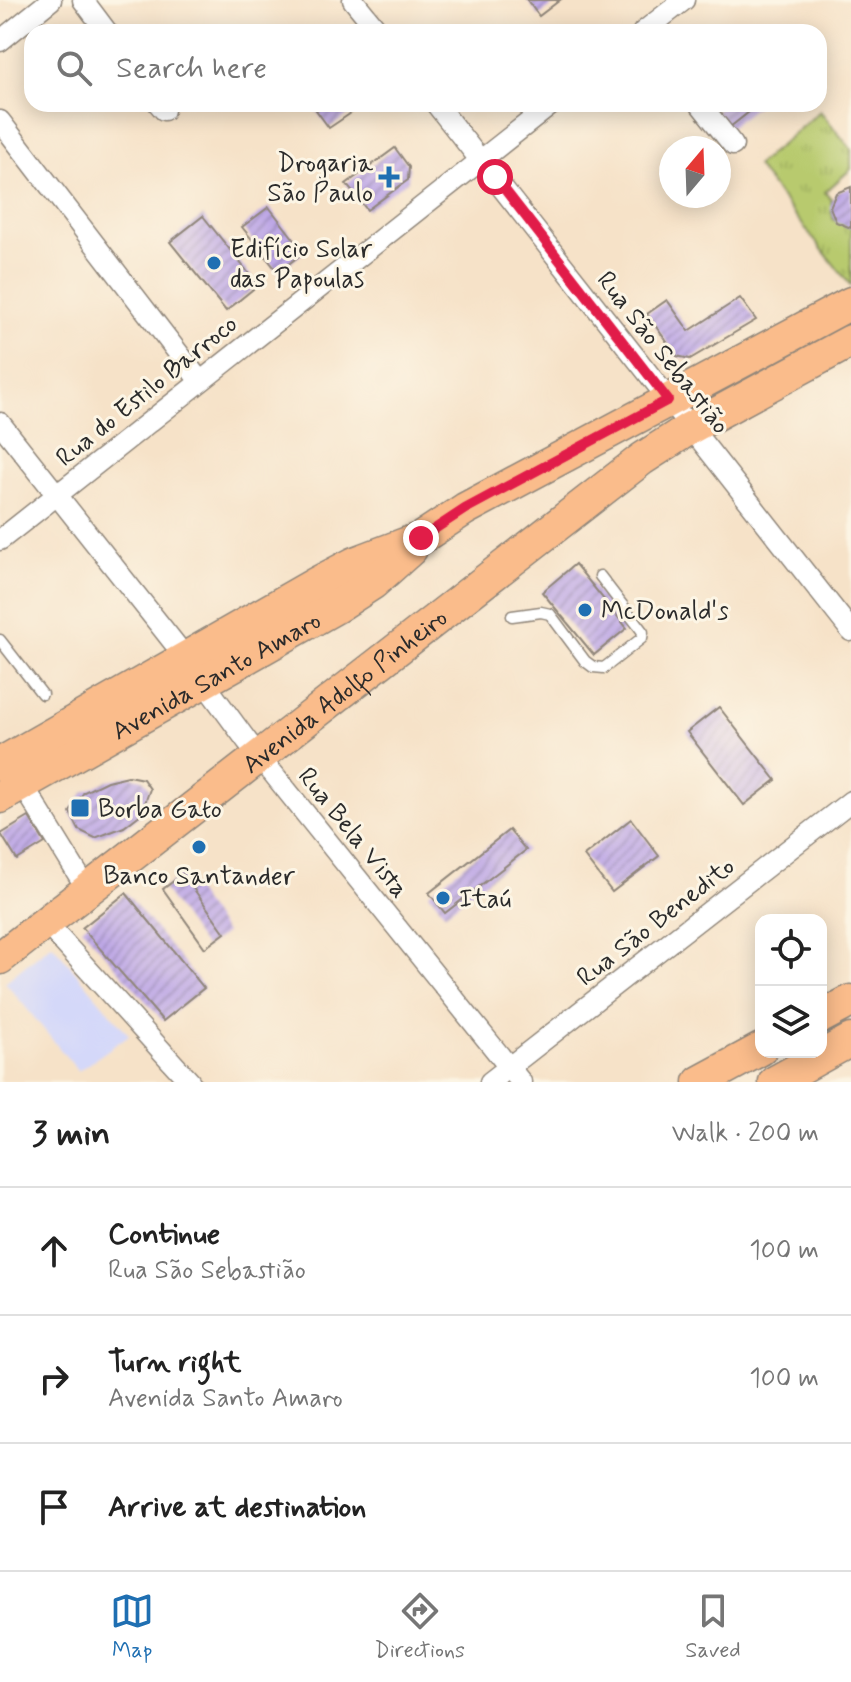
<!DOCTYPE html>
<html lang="en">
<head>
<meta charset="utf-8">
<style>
	:root { --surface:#fff; --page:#f6f6f6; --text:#222; --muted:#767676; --line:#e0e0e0; --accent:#1f6fb2 }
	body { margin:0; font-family:Mynerve,sans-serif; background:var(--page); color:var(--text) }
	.controls { position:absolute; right:24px; bottom:24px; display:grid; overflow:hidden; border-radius:16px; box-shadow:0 4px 20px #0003 }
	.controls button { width:72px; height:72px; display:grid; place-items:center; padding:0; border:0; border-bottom:2px solid var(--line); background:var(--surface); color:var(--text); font:40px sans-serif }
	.compass { position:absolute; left:659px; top:136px; width:72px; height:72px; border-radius:50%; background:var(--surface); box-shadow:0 4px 20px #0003; rotate:19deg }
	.stop { position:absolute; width:24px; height:24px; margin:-18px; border:6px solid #e11d48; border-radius:50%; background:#fff }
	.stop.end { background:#e11d48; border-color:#fff; box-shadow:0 2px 8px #0008 }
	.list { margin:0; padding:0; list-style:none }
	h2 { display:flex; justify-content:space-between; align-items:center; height:104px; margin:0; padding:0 32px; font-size:34px }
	h2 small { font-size:26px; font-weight:400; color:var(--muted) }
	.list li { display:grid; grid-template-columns:52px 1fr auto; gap:24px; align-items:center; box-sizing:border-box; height:128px; padding:0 32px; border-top:2px solid var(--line) }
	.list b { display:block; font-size:30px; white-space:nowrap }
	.list p { margin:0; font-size:26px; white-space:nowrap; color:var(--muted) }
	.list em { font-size:26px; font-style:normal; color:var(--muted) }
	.icon { flex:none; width:44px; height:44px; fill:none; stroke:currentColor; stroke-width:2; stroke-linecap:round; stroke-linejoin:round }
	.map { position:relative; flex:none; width:851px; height:1082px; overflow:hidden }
	.search { position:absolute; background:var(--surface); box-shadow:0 4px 20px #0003; left:24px; right:24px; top:24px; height:88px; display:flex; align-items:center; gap:20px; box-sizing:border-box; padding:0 28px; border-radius:24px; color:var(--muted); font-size:30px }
	.sheet { height:488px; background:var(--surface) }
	nav { display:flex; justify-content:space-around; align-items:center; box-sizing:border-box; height:112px; border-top:2px solid var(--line); background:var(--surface); font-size:22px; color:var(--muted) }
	nav a { display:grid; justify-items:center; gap:4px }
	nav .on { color:var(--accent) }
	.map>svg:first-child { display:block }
	.built { fill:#d4d8f9 }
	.grass { fill:url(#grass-tufts); stroke:#727a4c; stroke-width:2 }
	.building { fill:url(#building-hatch) }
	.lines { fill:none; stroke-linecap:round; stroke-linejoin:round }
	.lane-casing { stroke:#90867a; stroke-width:13 }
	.street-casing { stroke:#90867a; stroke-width:23 }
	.primary-casing { stroke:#90867a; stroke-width:35 }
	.lane { stroke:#fff; stroke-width:10 }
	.street { stroke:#fff; stroke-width:20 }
	.primary { stroke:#fabc8b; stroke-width:32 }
	.route { stroke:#e11d48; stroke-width:10 }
	.poi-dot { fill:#1f6fb2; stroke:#fcf5e5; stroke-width:3 }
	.labels { text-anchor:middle; stroke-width:6; stroke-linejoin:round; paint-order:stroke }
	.poi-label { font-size:26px; fill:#2b2b2b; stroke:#fcf5e5; text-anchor:start }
	.street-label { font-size:26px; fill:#2b2b2b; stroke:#fcf5e5 }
</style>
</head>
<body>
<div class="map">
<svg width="851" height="1082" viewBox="0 0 851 1082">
	<defs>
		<pattern id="grass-tufts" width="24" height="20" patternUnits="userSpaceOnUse" patternTransform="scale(2)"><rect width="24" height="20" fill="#b8ca6e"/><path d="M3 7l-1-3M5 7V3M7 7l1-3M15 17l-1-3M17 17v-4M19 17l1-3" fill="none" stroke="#9eae5f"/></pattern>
		<pattern id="building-hatch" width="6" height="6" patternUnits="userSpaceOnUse" patternTransform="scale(2)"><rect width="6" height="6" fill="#baa3e6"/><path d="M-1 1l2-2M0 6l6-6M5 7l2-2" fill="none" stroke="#9785bb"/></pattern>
	</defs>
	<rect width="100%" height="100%" fill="#fcf5e5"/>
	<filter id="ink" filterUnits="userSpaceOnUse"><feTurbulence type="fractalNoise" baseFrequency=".0125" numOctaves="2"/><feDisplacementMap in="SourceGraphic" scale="16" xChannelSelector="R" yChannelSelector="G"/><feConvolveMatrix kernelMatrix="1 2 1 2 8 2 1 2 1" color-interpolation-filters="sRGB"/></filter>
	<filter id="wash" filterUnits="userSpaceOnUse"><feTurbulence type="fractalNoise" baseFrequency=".006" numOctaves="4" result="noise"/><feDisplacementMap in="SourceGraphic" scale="32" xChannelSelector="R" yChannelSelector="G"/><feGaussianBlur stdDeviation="1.8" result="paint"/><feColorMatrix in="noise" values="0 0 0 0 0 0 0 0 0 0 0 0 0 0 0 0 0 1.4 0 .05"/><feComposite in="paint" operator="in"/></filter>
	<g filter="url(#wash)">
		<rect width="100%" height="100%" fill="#f6e2c8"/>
		<!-- built -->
		<polygon class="built" points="52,944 129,1035 78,1071 5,982"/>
		<!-- grass -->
		<polygon class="grass" points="820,111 851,149 851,169 825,192 831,199 833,219 851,228 851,286 756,166"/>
		<g id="blocks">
			<!-- building -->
			<g class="building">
				<polygon points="527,0 560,0 539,16"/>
				<polygon points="324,104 358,104 360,107 329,128 316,110"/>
				<polygon points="725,104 759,104 725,131 712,114"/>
				<polygon points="395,148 409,167 408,180 367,210 346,184"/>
				<polygon points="851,187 851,228 836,222 830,207 836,193"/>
				<polygon points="269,207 304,252 278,272 242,227"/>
				<polygon points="203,216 258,285 226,311 170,242"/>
				<polygon points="740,298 756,320 690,359 677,356 647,314 667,300 689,331"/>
				<polygon points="575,564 627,628 594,655 542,592"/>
				<polygon points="719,707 776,780 744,805 687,732"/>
				<polygon points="128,776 143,779 150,789 141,814 124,827 95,838 79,830 70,812 84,792 107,781"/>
				<polygon points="29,817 45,843 17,860 1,834"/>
				<polygon points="631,819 659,856 612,892 584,856"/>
				<polygon points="509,830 526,850 445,913 429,893"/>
				<polygon points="183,874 225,933 205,948 163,889"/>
				<polygon points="126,893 204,988 163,1021 82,928"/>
			</g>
		</g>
	</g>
	<g filter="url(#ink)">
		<use href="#blocks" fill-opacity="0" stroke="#90867a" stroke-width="2"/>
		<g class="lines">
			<defs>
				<g id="lane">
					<polyline points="512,616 541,612 550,614 585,661 593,667 604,668 642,638 643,632 600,576"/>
					<polyline points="0,640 42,694"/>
				</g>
				<g id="street">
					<polyline points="83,0 107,32"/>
					<polyline points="353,0 379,32"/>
					<polyline points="643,32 684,0"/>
					<polyline points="0,41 51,0"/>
					<polyline points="159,104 164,110"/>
					<polyline points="436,104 851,631"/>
					<polyline points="700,104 733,145"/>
					<polyline points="0,121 199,380"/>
					<polyline points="0,423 186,658 247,741 521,1082"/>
					<polyline points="0,540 552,104"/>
					<polyline points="23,785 87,889"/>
					<polyline points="45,922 190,1082"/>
					<polyline points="490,1082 851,801"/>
				</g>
				<g id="primary">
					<polyline points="0,764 317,583 355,563 421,538 465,509 851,303"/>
					<path id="s1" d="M0,797L336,607L373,583L411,549"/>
					<path id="s2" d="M0,958L642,459L690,428L851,341"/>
					<polyline points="821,1017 851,1001"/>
					<polyline points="700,1082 761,1049"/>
					<polyline points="775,1082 851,1040"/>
				</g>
			</defs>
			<!-- lane casing -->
			<use href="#lane" class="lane-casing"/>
			<!-- street casing -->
			<use href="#street" class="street-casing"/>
			<!-- primary casing -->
			<use href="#primary" class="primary-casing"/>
			<!-- lane -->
			<use href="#lane" class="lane"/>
			<!-- street -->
			<use href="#street" class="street"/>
			<!-- primary -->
			<use href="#primary" class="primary"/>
		</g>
	</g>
	<g class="lines" filter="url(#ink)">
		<!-- route -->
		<polyline class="route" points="421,538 465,509 668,400 495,177"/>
	</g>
	<!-- markers -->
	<g class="poi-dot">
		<path d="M385 165h8v8h8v8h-8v8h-8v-8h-8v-8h8z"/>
		<circle cx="214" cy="263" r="8"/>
		<circle cx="585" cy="610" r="8"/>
		<rect x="70" y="798" width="20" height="20" rx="4"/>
		<circle cx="199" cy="847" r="8"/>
		<circle cx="443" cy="898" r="8"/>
	</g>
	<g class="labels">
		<!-- poi labels -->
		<g class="poi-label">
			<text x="373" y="171" text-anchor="end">Drogaria<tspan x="373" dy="30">São Paulo</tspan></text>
			<text x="230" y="257">Edifício Solar<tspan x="230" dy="30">das Papoulas</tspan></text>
			<text x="601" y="619">McDonald's</text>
			<text x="98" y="817">Borba Gato</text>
			<text x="199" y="884" text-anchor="middle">Banco Santander</text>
			<text x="459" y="907">Itaú</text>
		</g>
		<!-- street labels -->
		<g class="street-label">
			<text transform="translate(664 352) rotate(52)" y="9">Rua São Sebastião</text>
			<text transform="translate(146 390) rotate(-39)" y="9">Rua do Estilo Barroco</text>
			<text dy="9" stroke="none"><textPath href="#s1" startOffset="248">Avenida Santo Amaro</textPath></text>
			<text dy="9" stroke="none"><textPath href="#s2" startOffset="436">Avenida Adolfo Pinheiro</textPath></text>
			<text transform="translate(354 832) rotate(51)" y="9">Rua Bela Vista</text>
			<text transform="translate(655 921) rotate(-38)" y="9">Rua São Benedito</text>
		</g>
	</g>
</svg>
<div class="controls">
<button><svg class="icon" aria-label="locate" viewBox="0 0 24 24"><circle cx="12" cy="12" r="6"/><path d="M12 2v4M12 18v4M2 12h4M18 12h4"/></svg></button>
<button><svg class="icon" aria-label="layers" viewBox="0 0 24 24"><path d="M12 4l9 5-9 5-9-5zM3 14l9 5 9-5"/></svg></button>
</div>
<svg class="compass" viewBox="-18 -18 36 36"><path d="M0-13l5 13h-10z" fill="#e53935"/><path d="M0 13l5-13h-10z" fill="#767676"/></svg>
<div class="stop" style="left:495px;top:177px"></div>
<div class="stop end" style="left:421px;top:538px"></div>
<div class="search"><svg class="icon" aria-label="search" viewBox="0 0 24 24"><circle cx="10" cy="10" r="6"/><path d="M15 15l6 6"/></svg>Search here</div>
</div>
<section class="sheet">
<h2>3 min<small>Walk · 200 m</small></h2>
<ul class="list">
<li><svg class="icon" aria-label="ahead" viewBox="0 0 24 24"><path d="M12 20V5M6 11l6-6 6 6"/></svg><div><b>Continue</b><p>Rua São Sebastião</p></div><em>100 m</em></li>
<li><svg class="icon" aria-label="right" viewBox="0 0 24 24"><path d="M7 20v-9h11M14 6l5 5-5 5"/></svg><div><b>Turn right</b><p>Avenida Santo Amaro</p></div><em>100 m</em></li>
<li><svg class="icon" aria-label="arrive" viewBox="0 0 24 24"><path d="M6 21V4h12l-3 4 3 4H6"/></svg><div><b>Arrive at destination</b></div></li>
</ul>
</section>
<nav>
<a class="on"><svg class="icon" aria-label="map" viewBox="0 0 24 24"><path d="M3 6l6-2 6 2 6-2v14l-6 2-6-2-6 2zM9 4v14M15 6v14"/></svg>Map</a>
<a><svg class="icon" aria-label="directions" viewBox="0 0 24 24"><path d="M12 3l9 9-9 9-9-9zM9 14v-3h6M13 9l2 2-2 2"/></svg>Directions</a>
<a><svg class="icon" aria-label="saved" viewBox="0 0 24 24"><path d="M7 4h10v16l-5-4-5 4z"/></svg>Saved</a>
</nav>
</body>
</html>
